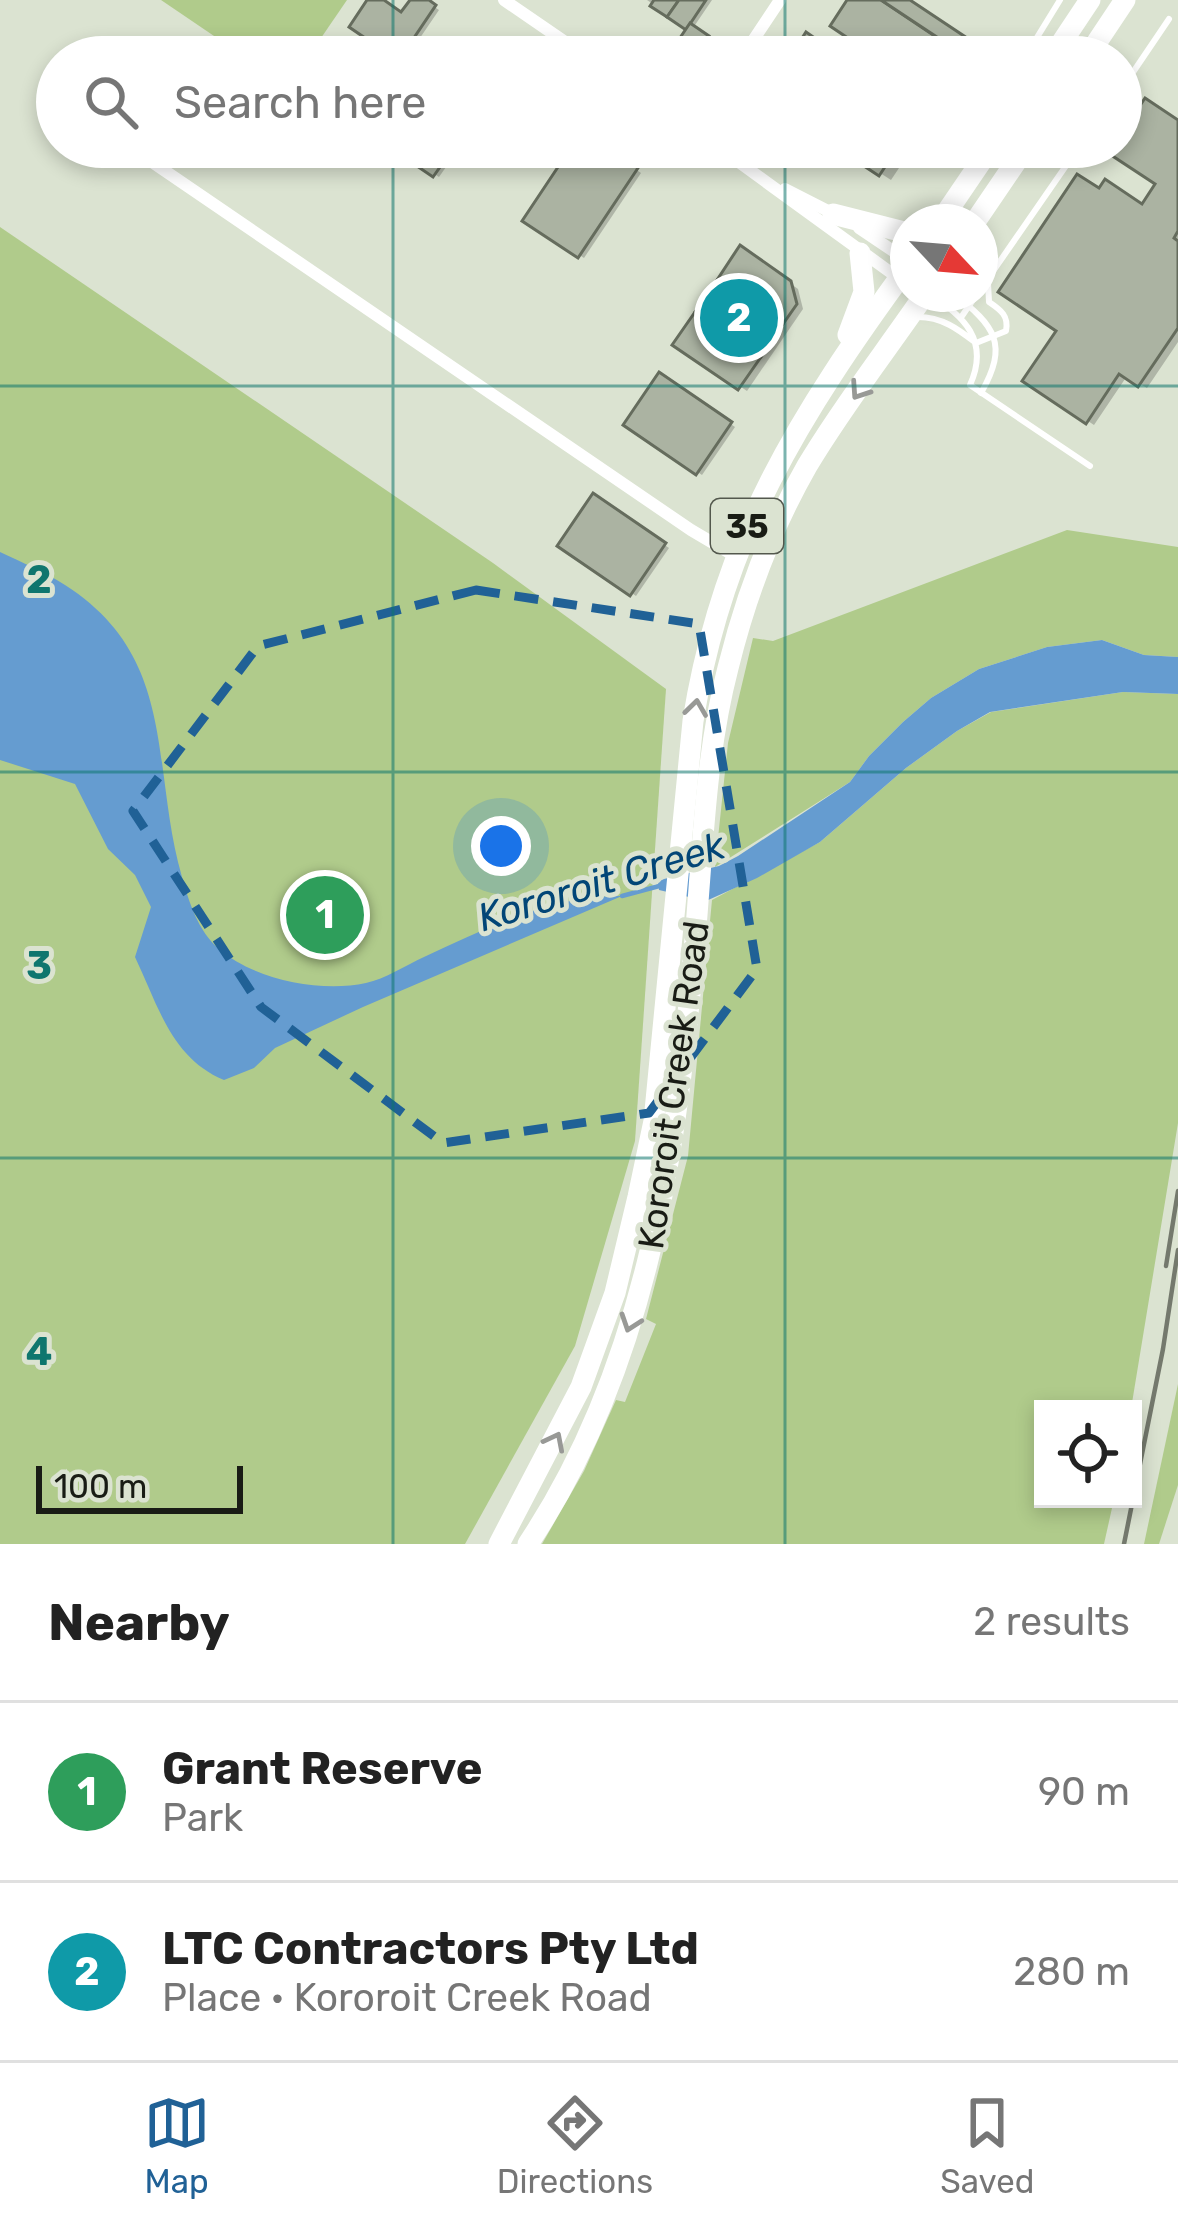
<!DOCTYPE html>
<html lang="en">
<head>
<meta charset="utf-8">
<style>
	:root { --surface:#fff; --page:#f6f6f6; --text:#222; --muted:#767676; --line:#e0e0e0; --accent:#206196 }
	body { margin:0; font-family:Rubik,sans-serif; background:var(--page); color:var(--text) }
	.controls { position:absolute; right:36px; bottom:36px; display:grid; overflow:hidden; border-radius:0px; box-shadow:0 6px 18px #0003 }
	.controls button { width:108px; height:108px; display:grid; place-items:center; padding:0; border:0; border-bottom:3px solid var(--line); background:var(--surface); color:var(--text); font:60px sans-serif }
	.compass { position:absolute; left:890px; top:204px; width:108px; height:108px; border-radius:50%; background:var(--surface); box-shadow:0 6px 18px #0003; rotate:116deg }
	.scale { position:absolute; left:36px; bottom:30px; width:207px; box-sizing:border-box; padding-left:12px; border:6px solid #191c15; border-top:0; font-size:33px; line-height:42px; white-space:nowrap; color:#191c15; -webkit-text-stroke:9px #dbe3d1; paint-order:stroke }
	.you { position:absolute; left:501px; top:846px; width:42px; height:42px; margin:-30px; border:9px solid #fff; border-radius:50%; background:#1a73e8; box-shadow:0 0 0 18px #1a73e833 }
	.badge { display:grid; place-items:center; width:78px; height:78px; border-radius:50%; background:var(--accent); color:#fff; font-size:39px; font-weight:700 }
	.pin { position:absolute; translate:-50% -50%; border:6px solid #fff; box-shadow:0 3px 12px #0006 }
	.list { margin:0; padding:0; list-style:none }
	h2 { display:flex; justify-content:space-between; align-items:center; height:156px; margin:0; padding:0 48px; font-size:51px }
	h2 small { font-size:39px; font-weight:400; color:var(--muted) }
	.list li { display:grid; grid-template-columns:78px 1fr auto; gap:36px; align-items:center; box-sizing:border-box; height:180px; padding:0 48px; border-top:3px solid var(--line) }
	.list b { display:block; font-size:45px; white-space:nowrap }
	.list p { margin:0; font-size:39px; white-space:nowrap; color:var(--muted) }
	.list em { font-size:39px; font-style:normal; color:var(--muted) }
	.icon { flex:none; width:66px; height:66px; fill:none; stroke:currentColor; stroke-width:2; stroke-linecap:round; stroke-linejoin:round }
	.map { position:relative; flex:none; width:1178px; height:1544px; overflow:hidden }
	.search { position:absolute; background:var(--surface); box-shadow:0 6px 18px #0003; left:36px; right:36px; top:36px; height:132px; display:flex; align-items:center; gap:30px; box-sizing:border-box; padding:0 42px; border-radius:66px; color:var(--muted); font-size:45px }
	.sheet { height:516px; background:var(--surface) }
	nav { display:flex; justify-content:space-around; align-items:center; box-sizing:border-box; height:168px; border-top:3px solid var(--line); background:var(--surface); font-size:33px; color:var(--muted) }
	nav a { display:grid; justify-items:center; gap:6px }
	nav .on { color:var(--accent) }
	.map>svg:first-child { display:block }
	.green { fill:#b0cb8b }
	.water { fill:#659cd0 }
	.shadow { fill:#0003 }
	.lines { fill:none; stroke-linecap:round; stroke-linejoin:round }
	.stream { stroke:#659cd0; stroke-width:4.5 }
	.building { fill:#abb3a2; stroke:#656c5d; stroke-width:3 }
	.service { stroke:#fff; stroke-width:6 }
	.minor { stroke:#fff; stroke-width:12 }
	.primary { stroke:#fff; stroke-width:21 }
	.rail { stroke:#74796d; stroke-width:4.5 }
	.oneway { stroke:#989996 }
	.marked { fill:none; stroke:#206196; stroke-width:9; stroke-dasharray:24 15; stroke-linejoin:round }
	.grid { fill:none; stroke:#0f766e; stroke-width:3; stroke-opacity:0.55 }
	.labels { text-anchor:middle; stroke-width:10; stroke-linejoin:round; paint-order:stroke }
	.shield { fill:#dbe3d1; stroke:#53584d; stroke-width:3 }
	.shield-label { font-size:33px; font-weight:bold; fill:#191c15 }
	.street-label { font-size:36px; fill:#191c15; stroke:#dbe3d1 }
	.water-label { font-size:39px; font-style:italic; fill:#024677; stroke:#dbe3d1 }
	.grid-label { font-size:39px; text-anchor:middle; font-weight:bold; fill:#0f766e; stroke:#dbe3d1; stroke-width:10; stroke-linejoin:round; paint-order:stroke }
</style>
</head>
<body>
<div class="map">
<svg width="1178" height="1544" viewBox="0 0 1178 1544">
	<rect width="100%" height="100%" fill="#dbe3d1"/>
	<!-- green -->
	<g class="green">
		<polygon points="161,0 347,0 308,57 245,57"/>
		<polygon points="0,227 493,563 666,689 635,1141 575,1346 465,1544 0,1544"/>
		<polygon points="1067,530 1178,547 1178,657 1144,655 1102,640 1047,647 979,669 931,698 903,722 869,756 850,782 715,867 728,743 753,638 773,641"/>
		<polygon points="1123,692 1178,694 1178,1123 1131,1409 1043,1409 1043,1499 1114,1499 1104,1544 542,1544 584,1471 616,1400 625,1402 656,1324 646,1319 688,1156 712,900 820,842 906,768 957,731 991,712"/>
		<polygon points="1178,1384 1178,1485 1159,1544 1144,1544"/>
	</g>
	<!-- water -->
	<g class="water">
		<path d="M0,552C21,562 45,572 65,585C179,658 150,766 182,877C189,902 198,931 219,949C255,980 321,993 366,983C385,979 406,965 424,957C488,928 551,894 622,896L363,1007L275,1048L254,1068L224,1080C171,1058 158,1005 135,957L151,907L135,875L108,849L75,784L0,760Z"/>
		<polygon points="1102,640 1144,655 1178,657 1178,694 1123,692 990,712 957,731 906,768 820,842 757,878 706,901 659,890 658,882 664,879 719,866 738,856 850,782 869,756 903,722 931,698 979,669 1047,647"/>
	</g>
	<!-- shadow -->
	<g class="shadow">
		<polygon points="371,0 380,0 402,16 413,0 424,0 439,10 407,57 398,57"/>
		<polygon points="647,0 712,0 693,28 712,41 698,57 671,57 690,29"/>
		<polygon points="818,43 839,57 793,57"/>
		<polygon points="1178,123 1178,342 1147,388 1127,376 1094,425 1026,380 1060,330 1100,192 1143,207 1159,184 1116,147 1121,147 1121,139"/>
		<polygon points="394,147 460,147 439,177"/>
		<polygon points="594,147 603,147 641,173 584,258 526,220"/>
		<polygon points="840,147 913,147 891,180"/>
		<polygon points="748,253 798,289 803,309 747,391 677,344"/>
		<polygon points="660,376 735,427 702,475 627,424"/>
		<polygon points="594,497 669,548 636,596 561,545"/>
	</g>
	<g class="lines">
		<!-- stream -->
		<polyline class="stream" points="622,896 663,885"/>
	</g>
	<!-- building -->
	<g class="building">
		<polygon points="367,0 384,0 401,12 410,0 429,0 436,5 401,57 393,57 349,27"/>
		<polygon points="654,0 679,0 667,17 650,6"/>
		<polygon points="679,0 706,0 686,30 667,17"/>
		<polygon points="847,0 881,0 966,57 876,57 830,26"/>
		<polygon points="881,0 910,0 970,40 961,53"/>
		<polygon points="690,23 709,36 696,55 667,57"/>
		<polygon points="806,32 826,46 819,57 790,57"/>
		<polygon points="1145,98 1178,120 1178,231 1174,238 1178,241 1178,328 1138,387 1119,374 1086,424 1022,381 1056,331 998,292 1077,174 1099,188 1105,179 1142,204 1155,184 1108,153 1112,147 1121,147 1121,134"/>
		<polygon points="389,147 454,147 433,177"/>
		<polygon points="591,147 607,147 638,168 578,258 522,221 570,149 583,158"/>
		<polygon points="844,147 872,147 861,164 842,151"/>
		<polygon points="872,147 898,147 879,176 861,164"/>
		<polygon points="740,245 791,281 797,304 783,324 717,280"/>
		<polygon points="717,280 783,324 761,357 695,312"/>
		<polygon points="695,312 761,357 738,390 672,345"/>
		<polygon points="659,372 732,422 696,475 623,425"/>
		<polygon points="593,493 666,543 630,596 557,546"/>
	</g>
	<g class="lines">
		<!-- service -->
		<g class="service">
			<polyline points="1025,57 1060,0"/>
			<polyline points="1121,90 1169,19"/>
			<polyline points="980,290 1079,147"/>
			<path d="M928,294C964,315 990,341 970,385L1090,466"/>
			<path d="M954,294C995,326 1009,344 981,393"/>
			<polyline points="962,316 977,294"/>
			<path d="M918,317C942,317 958,329 976,343L1006,331C1009,316 1001,310 989,302L988,283"/>
		</g>
		<!-- minor -->
		<g class="minor">
			<polyline points="504,0 587,57"/>
			<polyline points="742,57 780,0"/>
			<polyline points="49,92 57,97"/>
			<polyline points="130,147 691,530 735,556"/>
			<polyline points="718,147 901,280"/>
			<polyline points="785,189 836,215"/>
			<polyline points="859,228 908,261"/>
		</g>
		<!-- primary -->
		<g class="primary">
			<polyline points="1052,57 1090,0"/>
			<polyline points="1087,57 1125,0"/>
			<polyline points="833,214 908,233"/>
			<polyline points="940,222 991,147"/>
			<polyline points="975,222 1026,147"/>
			<polyline points="848,335 864,292 860,253"/>
			<path d="M499,1544L581,1387L615,1293L638,1197L654,1121L693,721C722,537 800,414 908,266"/>
			<path d="M528,1544C648,1364 677,1148 695,939C703,849 705,756 728,668C745,599 771,529 807,466C842,407 886,351 925,294"/>
		</g>
		<!-- rail -->
		<g class="rail">
			<polyline points="1166,1266 1178,1191"/>
			<polyline points="1124,1544 1163,1349 1178,1250"/>
		</g>
	</g>
	<!-- one-way arrows -->
	<defs><path id="oneway-chevron" d="M-2-3.5L2.5 0L-2 3.5" fill="none" stroke-width="1.6" stroke-linecap="round" stroke-linejoin="round" transform="scale(3)"/></defs>
	<g class="oneway">
		<use href="#oneway-chevron" transform="translate(859 391) rotate(124)"/>
		<use href="#oneway-chevron" transform="translate(696 708) rotate(-82)"/>
		<use href="#oneway-chevron" transform="translate(630 1323) rotate(109)"/>
		<use href="#oneway-chevron" transform="translate(555 1441) rotate(-63)"/>
	</g>
	<!-- marked area -->
	<path class="marked" d="M476,590L699,624L757,969L649,1113L443,1143L261,1007L133,811L258,646Z"/>
	<!-- grid -->
	<path class="grid" d="M393,0V57M785,0V57M393,147V1544M785,147V1544M0,386H1178M0,772H1178M0,1158H1178"/>
	<g class="labels">
		<!-- shield labels -->
		<rect class="shield" x="711" y="499" width="72" height="54" rx="9"/>
		<g class="shield-label">
			<text x="747" y="538">35</text>
		</g>
		<!-- street labels -->
		<g class="street-label">
			<text transform="translate(673 1085) rotate(-82)" y="13">Kororoit Creek Road</text>
		</g>
		<!-- water labels -->
		<g class="water-label">
			<text transform="translate(601 881) rotate(-17)" y="14">Kororoit Creek</text>
		</g>
	</g>
	<g class="grid-label">
		<text x="39" y="593">2</text>
		<text x="39" y="979">3</text>
		<text x="39" y="1365">4</text>
	</g>
</svg>
<div class="controls">
<button><svg class="icon" aria-label="locate" viewBox="0 0 24 24"><circle cx="12" cy="12" r="6"/><path d="M12 2v4M12 18v4M2 12h4M18 12h4"/></svg></button>
</div>
<svg class="compass" viewBox="-18 -18 36 36"><path d="M0-13l5 13h-10z" fill="#e53935"/><path d="M0 13l5-13h-10z" fill="#767676"/></svg>
<div class="scale">100 m</div>
<div class="you"></div>
<div class="pin badge" style="left:325px;top:915px;background:#2e9e5b">1</div>
<div class="pin badge" style="left:739px;top:318px;background:#0f9aa8">2</div>
<div class="search"><svg class="icon" aria-label="search" viewBox="0 0 24 24"><circle cx="10" cy="10" r="6"/><path d="M15 15l6 6"/></svg>Search here</div>
</div>
<section class="sheet">
<h2>Nearby<small>2 results</small></h2>
<ul class="list">
<li><span class="badge" style="background:#2e9e5b">1</span><div><b>Grant Reserve</b><p>Park</p></div><em>90 m</em></li>
<li><span class="badge" style="background:#0f9aa8">2</span><div><b>LTC Contractors Pty Ltd</b><p>Place · Kororoit Creek Road</p></div><em>280 m</em></li>
</ul>
</section>
<nav>
<a class="on"><svg class="icon" aria-label="map" viewBox="0 0 24 24"><path d="M3 6l6-2 6 2 6-2v14l-6 2-6-2-6 2zM9 4v14M15 6v14"/></svg>Map</a>
<a><svg class="icon" aria-label="directions" viewBox="0 0 24 24"><path d="M12 3l9 9-9 9-9-9zM9 14v-3h6M13 9l2 2-2 2"/></svg>Directions</a>
<a><svg class="icon" aria-label="saved" viewBox="0 0 24 24"><path d="M7 4h10v16l-5-4-5 4z"/></svg>Saved</a>
</nav>
</body>
</html>
